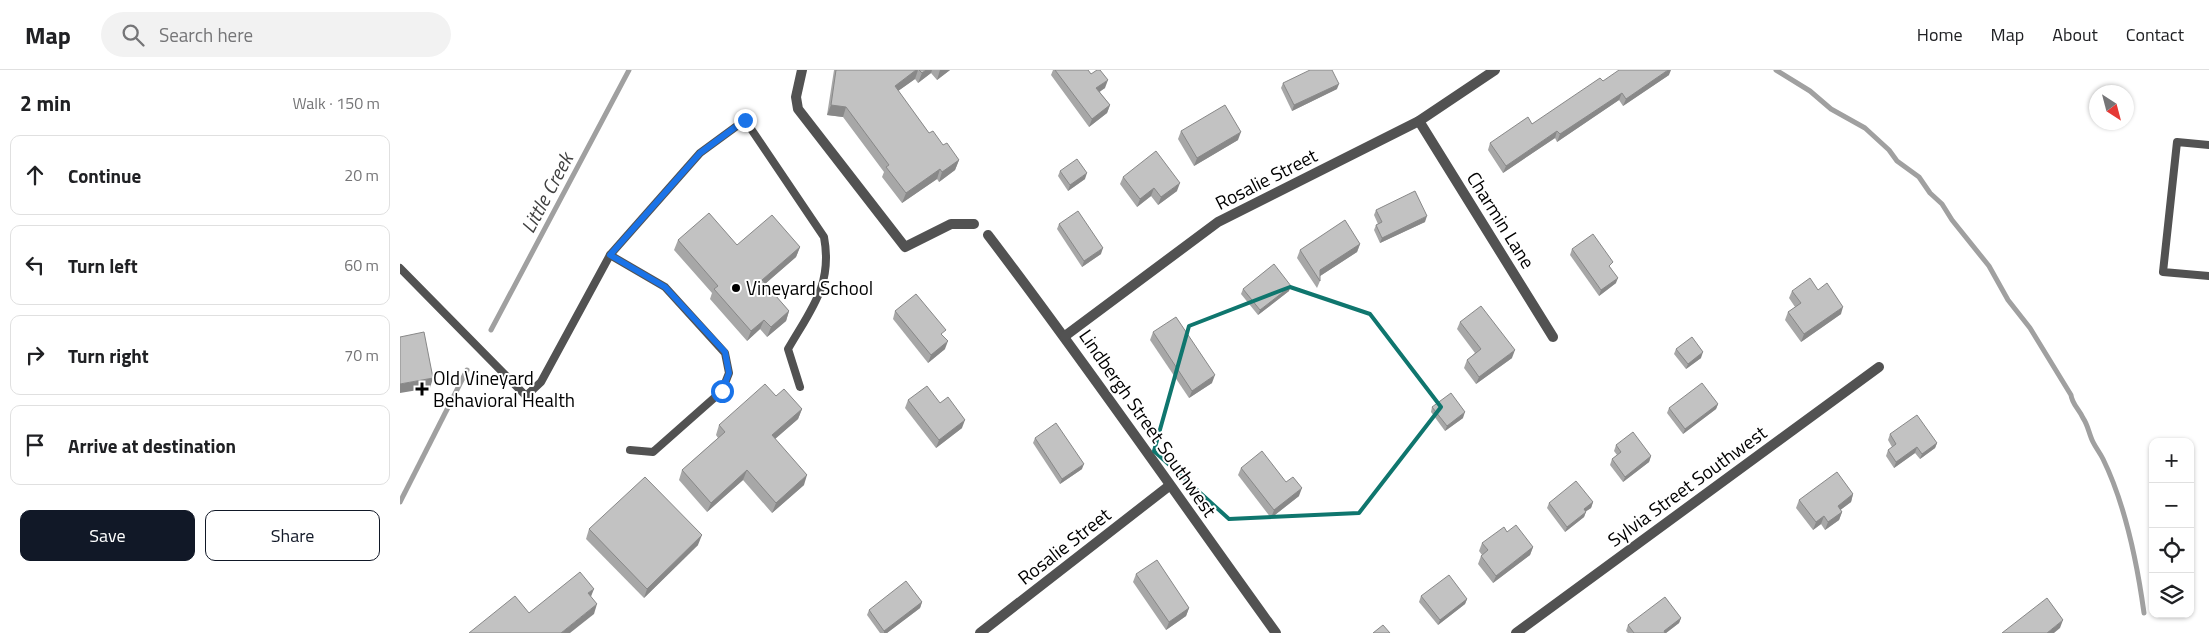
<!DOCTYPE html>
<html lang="en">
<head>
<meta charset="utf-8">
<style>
	:root { --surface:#fff; --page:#f2f2f2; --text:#202124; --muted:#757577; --line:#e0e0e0; --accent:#111827 }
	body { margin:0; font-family:"Titillium Web",sans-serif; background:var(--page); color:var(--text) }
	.controls { position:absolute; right:15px; bottom:15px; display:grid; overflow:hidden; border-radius:10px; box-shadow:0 1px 4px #0004 }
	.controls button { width:45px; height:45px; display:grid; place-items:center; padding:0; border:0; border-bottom:1px solid var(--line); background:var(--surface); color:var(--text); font:25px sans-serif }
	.compass { position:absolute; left:1689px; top:15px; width:45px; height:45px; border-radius:50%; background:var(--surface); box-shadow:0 1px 4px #0004; rotate:144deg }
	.stop { position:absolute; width:15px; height:15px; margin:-11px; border:4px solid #1a73e8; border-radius:50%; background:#fff }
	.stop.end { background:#1a73e8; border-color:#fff; box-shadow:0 1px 5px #0008 }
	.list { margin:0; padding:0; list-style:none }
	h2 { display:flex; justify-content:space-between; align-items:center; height:65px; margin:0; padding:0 20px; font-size:21px }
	h2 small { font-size:16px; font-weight:400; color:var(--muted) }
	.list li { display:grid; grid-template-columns:32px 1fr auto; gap:15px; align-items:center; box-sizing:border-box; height:80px; margin:0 10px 10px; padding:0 10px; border:1px solid var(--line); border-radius:10px }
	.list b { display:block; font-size:19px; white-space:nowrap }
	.list em { font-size:16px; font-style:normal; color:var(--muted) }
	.actions { display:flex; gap:10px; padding:15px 20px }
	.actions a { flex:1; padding:11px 0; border:1px solid var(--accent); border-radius:10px; text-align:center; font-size:18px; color:var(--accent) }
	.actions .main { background:var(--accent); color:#fff }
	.icon { flex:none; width:28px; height:28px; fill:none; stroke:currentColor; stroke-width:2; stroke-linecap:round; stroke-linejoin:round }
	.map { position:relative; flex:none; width:1809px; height:563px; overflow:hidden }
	header { display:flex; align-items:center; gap:30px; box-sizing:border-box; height:70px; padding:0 25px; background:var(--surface); border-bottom:1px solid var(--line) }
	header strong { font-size:24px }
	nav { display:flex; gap:28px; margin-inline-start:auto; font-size:18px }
	.search { width:350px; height:45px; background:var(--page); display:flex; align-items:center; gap:12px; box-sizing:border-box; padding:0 18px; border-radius:28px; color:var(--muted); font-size:19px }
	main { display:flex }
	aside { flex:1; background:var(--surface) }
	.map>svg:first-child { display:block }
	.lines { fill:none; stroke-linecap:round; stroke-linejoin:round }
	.stream { stroke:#a0a0a0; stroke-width:5 }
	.lane { stroke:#525252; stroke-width:8 }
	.street { stroke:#525252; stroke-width:10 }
	.wall { fill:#a7a7a7 }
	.shaded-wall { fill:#888 }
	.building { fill:#c2c2c2; stroke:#888 }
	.route { stroke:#1a73e8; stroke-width:6 }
	.marked { fill:none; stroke:#0f766e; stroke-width:4; stroke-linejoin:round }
	.poi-dot { fill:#000; stroke:#fff; stroke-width:2 }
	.labels { text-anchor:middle; stroke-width:4; stroke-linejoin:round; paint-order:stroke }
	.street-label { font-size:19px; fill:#000; stroke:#fff }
	.poi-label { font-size:19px; fill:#000; stroke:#fff; text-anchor:start }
	.water-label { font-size:20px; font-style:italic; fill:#414141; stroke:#fff }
</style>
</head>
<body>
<header>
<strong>Map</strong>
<div class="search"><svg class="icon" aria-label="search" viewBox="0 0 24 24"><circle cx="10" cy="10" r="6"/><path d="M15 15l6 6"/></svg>Search here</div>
<nav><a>Home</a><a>Map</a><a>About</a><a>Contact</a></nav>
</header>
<main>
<aside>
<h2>2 min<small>Walk · 150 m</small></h2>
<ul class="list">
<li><svg class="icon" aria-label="ahead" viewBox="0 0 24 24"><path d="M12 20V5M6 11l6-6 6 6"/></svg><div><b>Continue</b></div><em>20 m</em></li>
<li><svg class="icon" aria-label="left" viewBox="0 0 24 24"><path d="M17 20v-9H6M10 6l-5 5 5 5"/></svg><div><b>Turn left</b></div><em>60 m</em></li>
<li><svg class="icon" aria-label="right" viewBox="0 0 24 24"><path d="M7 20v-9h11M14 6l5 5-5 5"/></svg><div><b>Turn right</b></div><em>70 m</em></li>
<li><svg class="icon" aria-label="arrive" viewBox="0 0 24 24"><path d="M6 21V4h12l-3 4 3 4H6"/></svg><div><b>Arrive at destination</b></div></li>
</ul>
<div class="actions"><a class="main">Save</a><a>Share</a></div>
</aside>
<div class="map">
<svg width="1809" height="563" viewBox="0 0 1809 563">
	<rect width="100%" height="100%" fill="#fff"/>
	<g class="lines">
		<!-- stream -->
		<g class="stream">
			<path d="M1376,0L1410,21L1431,39L1465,58L1489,80L1497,91L1519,107L1530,123L1542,134L1552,150L1589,196L1608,230L1630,258L1671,325C1672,334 1679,339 1683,348C1688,355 1689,364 1693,372C1696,378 1700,383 1703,389C1726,436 1737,492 1744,543"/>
			<polyline points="91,260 229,0"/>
			<polyline points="0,432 67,300"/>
		</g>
		<!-- lane -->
		<g class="lane">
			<polyline points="1809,75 1777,72 1763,202 1809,206"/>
			<polyline points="210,185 265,217 325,283 329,303 322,321 253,382 230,380"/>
			<path d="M0,198L126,326L141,312L210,185L300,83L345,50L424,167C433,215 411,239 388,279L400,317"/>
		</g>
		<!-- street -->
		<g class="street">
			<polyline points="402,0 396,27 398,39 505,177 551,154 574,154"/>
			<polyline points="1019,51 1153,267"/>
			<path d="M588,165C687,295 780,430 876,563"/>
			<polyline points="665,266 818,152 1019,51 1095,0"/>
			<polyline points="580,563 769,416"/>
			<polyline points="1116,563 1479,297"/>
		</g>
	</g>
	<!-- wall -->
	<g class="wall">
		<polygon points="434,0 550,0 537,10 531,3 518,13 515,9 498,21 529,63 559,90 555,100 539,112 537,109 502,133 482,107 484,102 443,47 427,45"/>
		<polygon points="653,0 688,0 691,4 705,18 699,21 710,35 707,43 689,57 651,5"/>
		<polygon points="1269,5 1223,36 1219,30 1157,72 1155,68 1103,103 1088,80 1090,73 1132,54 1203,11"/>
		<polygon points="883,13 937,19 892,41 881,18"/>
		<polygon points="781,61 838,70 794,96 778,69"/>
		<polygon points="660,101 685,109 668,121 658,106"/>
		<polygon points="723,107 777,121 758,135 751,126 737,137 720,114"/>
		<polygon points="976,140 1025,152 980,173 974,160 976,155 978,154 974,145"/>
		<polygon points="659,154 701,184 682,197 657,159"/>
		<polygon points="278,170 337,175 400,177 396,187 365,214 389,241 386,251 367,267 360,259 347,271 310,229 312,223 274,180"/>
		<polygon points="960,174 957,182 920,206 920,211 917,218 897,188 900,180"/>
		<polygon points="1172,179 1211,198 1216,213 1199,226 1170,185"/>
		<polygon points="843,219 889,221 858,245 841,224"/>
		<polygon points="1418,220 1441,244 1401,272 1385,250 1388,242 1395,237 1389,228 1392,221"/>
		<polygon points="495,241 543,266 545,279 528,293 493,249"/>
		<polygon points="1060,252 1112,288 1076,314 1064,298 1067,290 1075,283 1057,259"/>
		<polygon points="753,262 812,313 789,328 750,270"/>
		<polygon points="1276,279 1301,288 1286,299 1274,284"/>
		<polygon points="376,326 402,339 398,349 375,369 404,415 372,443 343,410 307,442 279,410 282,400 318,368 316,365 319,355"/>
		<polygon points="508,330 540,333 562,358 536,378 505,338"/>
		<polygon points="1318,334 1316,339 1283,364 1267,343 1269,338"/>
		<polygon points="1032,337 1063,348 1045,361 1031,342"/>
		<polygon points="1490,364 1537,373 1535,378 1520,389 1515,383 1494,398 1486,386 1488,380 1492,377 1488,370"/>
		<polygon points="635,368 682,399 660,414 633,373"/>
		<polygon points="1216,375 1251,386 1249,392 1223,412 1210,395 1212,389 1217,385 1214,381"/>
		<polygon points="841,398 886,412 899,426 871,448 838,405"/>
		<polygon points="1453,424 1451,432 1440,440 1442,442 1439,450 1425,460 1421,454 1413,460 1396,438 1399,430"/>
		<polygon points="1193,432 1191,438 1186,441 1184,447 1165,462 1147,438 1149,433"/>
		<polygon points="189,459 298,475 244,528 186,469"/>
		<polygon points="1107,462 1133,477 1130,485 1093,513 1078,494 1081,486 1082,485 1079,481 1082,473"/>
		<polygon points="736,504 789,538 786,546 766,560 733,512"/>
		<polygon points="1021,526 1067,529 1065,534 1038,555 1019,532"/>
		<polygon points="522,532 520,538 487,563 480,563 467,545 469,540"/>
		<polygon points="1281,548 1279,553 1266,563 1228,563 1226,561 1228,555"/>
	</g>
	<!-- shaded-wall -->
	<g class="shaded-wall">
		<polygon points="516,0 518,0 515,9 491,26 495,16"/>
		<polygon points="526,0 532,0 531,3 518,13 522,3"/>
		<polygon points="540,0 550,0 537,10"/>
		<polygon points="1268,0 1271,0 1269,5 1223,36 1226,29"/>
		<polygon points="708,10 705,18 694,26 696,18"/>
		<polygon points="939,14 937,19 892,41 894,35"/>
		<polygon points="1222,23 1219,30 1157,72 1160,64"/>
		<polygon points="431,35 446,37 443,47 427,45"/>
		<polygon points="710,35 707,43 689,57 692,49"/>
		<polygon points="1157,61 1155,68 1103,103 1106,96"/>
		<polygon points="841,62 838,70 794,96 797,88"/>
		<polygon points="559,90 555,100 539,112 542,102"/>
		<polygon points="540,99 537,109 502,133 506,123"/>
		<polygon points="687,103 685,109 668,121 670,115"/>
		<polygon points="780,113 777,121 758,135 761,127"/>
		<polygon points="754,118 751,126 737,137 740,129"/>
		<polygon points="1027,146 1025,152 980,173 982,168"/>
		<polygon points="960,174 957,182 917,208 920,200"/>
		<polygon points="400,177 396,187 358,220 362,210"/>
		<polygon points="703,178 701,184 682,197 684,191"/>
		<polygon points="1218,208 1216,213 1199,226 1201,220"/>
		<polygon points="891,216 889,221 858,245 860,240"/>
		<polygon points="1443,237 1441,244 1401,272 1404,264"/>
		<polygon points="389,241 386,251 367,267 371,257"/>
		<polygon points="364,250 360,259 347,271 351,261"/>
		<polygon points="548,271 545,279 528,293 531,285"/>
		<polygon points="1115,280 1112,288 1076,314 1079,307"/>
		<polygon points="1303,282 1301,288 1286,299 1288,294"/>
		<polygon points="815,305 812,313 789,328 792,321"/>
		<polygon points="33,308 30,318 0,323 0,314"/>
		<polygon points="1318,334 1316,339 1283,364 1285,359"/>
		<polygon points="402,339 398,349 368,375 372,365"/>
		<polygon points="1065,342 1063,348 1045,361 1047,356"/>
		<polygon points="565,350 562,358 536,378 539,370"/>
		<polygon points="1537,373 1535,378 1520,389 1522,384"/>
		<polygon points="1517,377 1515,383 1494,398 1496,392"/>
		<polygon points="1251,386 1249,392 1223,412 1225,407"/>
		<polygon points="684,394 682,399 660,414 662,409"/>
		<polygon points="347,400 343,410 307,442 311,433"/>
		<polygon points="407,405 404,415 372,443 376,433"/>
		<polygon points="902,418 899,426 871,448 874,440"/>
		<polygon points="1453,424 1451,432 1435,444 1438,436"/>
		<polygon points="1193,432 1191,438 1182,444 1184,439"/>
		<polygon points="1186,442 1184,447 1165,462 1167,457"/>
		<polygon points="1442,442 1439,450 1425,460 1428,452"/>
		<polygon points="1424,446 1421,454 1413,460 1416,452"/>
		<polygon points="302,465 298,475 244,528 247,519"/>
		<polygon points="1133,477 1130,485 1093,513 1096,506"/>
		<polygon points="194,519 190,529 188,523"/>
		<polygon points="1067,529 1065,534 1038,555 1040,550"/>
		<polygon points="522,532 520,538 487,563 484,563 484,561"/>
		<polygon points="197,534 194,544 170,563 161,563"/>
		<polygon points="789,538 786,546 766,560 769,552"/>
		<polygon points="1281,548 1279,553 1266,563 1263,563 1264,561"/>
		<polygon points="1663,550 1660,558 1654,563 1647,563"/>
	</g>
	<!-- building -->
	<g class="building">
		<polygon points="436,0 516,0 495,16 529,63 533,61 543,75 547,73 559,90 542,102 540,99 506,123 486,97 489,95 446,37 431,35"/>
		<polygon points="519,0 526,0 522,3"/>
		<polygon points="655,0 688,0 691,4 697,0 700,0 708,10 696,18 710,35 692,49"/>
		<polygon points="910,0 932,0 939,14 894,35 883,13"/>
		<polygon points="1219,0 1268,0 1226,29 1222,23 1160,64 1157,61 1106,96 1090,73 1128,47 1132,54 1200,8 1203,11"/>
		<polygon points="825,35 841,62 797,88 781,61"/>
		<polygon points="756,81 780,113 761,127 754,118 740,129 723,107"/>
		<polygon points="677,89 687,103 670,115 660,101"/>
		<polygon points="1015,121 1027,146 982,168 976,155 982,152 976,140"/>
		<polygon points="678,141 703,178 684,191 659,154"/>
		<polygon points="309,143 337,175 372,145 400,177 362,210 389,241 371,257 364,250 351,261 314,219 318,216 278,170"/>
		<polygon points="945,150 960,174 920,200 920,211 900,180"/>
		<polygon points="1193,164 1213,192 1209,196 1218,208 1201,220 1172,179"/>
		<polygon points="874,194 891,216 860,240 843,219"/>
		<polygon points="1410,208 1418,220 1427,213 1443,237 1404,264 1388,242 1401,233 1392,221"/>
		<polygon points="516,224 546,260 541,264 548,271 531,285 495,241"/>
		<polygon points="1081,236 1115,280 1079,307 1067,290 1081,279 1060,252"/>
		<polygon points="776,247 815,305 792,321 753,262"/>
		<polygon points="24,262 33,308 0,314 0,267"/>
		<polygon points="1292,267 1303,282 1288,294 1276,279"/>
		<polygon points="1302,313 1318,334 1285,359 1269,338"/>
		<polygon points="365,314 376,326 384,319 402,339 372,365 407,405 376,433 347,400 311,433 282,400 325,362 319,355"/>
		<polygon points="527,316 540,333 548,327 565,350 539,370 508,330"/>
		<polygon points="1051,323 1065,342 1047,356 1032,337"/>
		<polygon points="1517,345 1537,373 1522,384 1517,377 1496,392 1488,380 1496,374 1490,364"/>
		<polygon points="656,353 684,394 662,409 635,368"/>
		<polygon points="1233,362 1251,386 1225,407 1212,389 1221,382 1216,375"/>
		<polygon points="862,381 886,412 893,407 902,418 874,440 841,398"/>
		<polygon points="1437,402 1453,424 1438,436 1442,442 1428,452 1424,446 1416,452 1399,430"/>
		<polygon points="245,407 302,465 247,519 189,459"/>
		<polygon points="1176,411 1193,432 1184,439 1186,442 1167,457 1149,433"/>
		<polygon points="1116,455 1133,477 1096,506 1081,486 1088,480 1082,473 1104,457 1107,462"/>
		<polygon points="757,490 789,538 769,552 736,504"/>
		<polygon points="180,502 194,519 188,523 197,534 161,563 69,563 115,526 129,543"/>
		<polygon points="1049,505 1067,529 1040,550 1021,526"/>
		<polygon points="506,511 522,532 484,561 469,540"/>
		<polygon points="1265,527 1281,548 1264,561 1265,563 1234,563 1228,555"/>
		<polygon points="1647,528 1663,550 1647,563 1602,563"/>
		<polygon points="983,555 990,563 973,563"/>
	</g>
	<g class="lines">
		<!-- route -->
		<polyline class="route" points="322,321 329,303 325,282 265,217 210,185 300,83 345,50"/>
	</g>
	<!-- marked area -->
	<path class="marked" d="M890,217L970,244L1041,337L959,443L829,449L754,381L789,256Z"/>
	<!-- markers -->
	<g class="poi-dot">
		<circle cx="336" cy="218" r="5"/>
		<path d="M19.5 311.5h5v5h5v5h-5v5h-5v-5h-5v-5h5z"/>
	</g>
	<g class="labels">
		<!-- street labels -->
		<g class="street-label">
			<text transform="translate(866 109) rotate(-27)" y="7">Rosalie Street</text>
			<text transform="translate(1101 150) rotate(58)" y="7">Charmin Lane</text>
			<text transform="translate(748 353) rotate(55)" y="7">Lindbergh Street Southwest</text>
			<text transform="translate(1287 416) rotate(-36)" y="7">Sylvia Street Southwest</text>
			<text transform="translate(664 476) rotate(-38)" y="7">Rosalie Street</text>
		</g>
		<!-- poi labels -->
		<g class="poi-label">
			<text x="346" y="225">Vineyard School</text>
			<text x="33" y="315">Old Vineyard<tspan x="33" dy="22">Behavioral Health</tspan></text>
		</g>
		<!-- water labels -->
		<g class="water-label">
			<text transform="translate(147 123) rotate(-62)" y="7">Little Creek</text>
		</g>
	</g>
</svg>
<div class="controls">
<button>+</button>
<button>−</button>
<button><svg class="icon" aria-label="locate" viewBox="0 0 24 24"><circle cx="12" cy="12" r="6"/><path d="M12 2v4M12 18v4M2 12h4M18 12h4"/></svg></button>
<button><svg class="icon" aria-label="layers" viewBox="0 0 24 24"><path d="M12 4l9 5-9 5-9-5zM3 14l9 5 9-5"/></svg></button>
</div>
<svg class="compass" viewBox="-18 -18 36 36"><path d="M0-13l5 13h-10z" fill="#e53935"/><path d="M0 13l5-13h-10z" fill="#757577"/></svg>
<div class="stop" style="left:322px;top:321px"></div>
<div class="stop end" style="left:345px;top:50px"></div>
</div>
</main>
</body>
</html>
